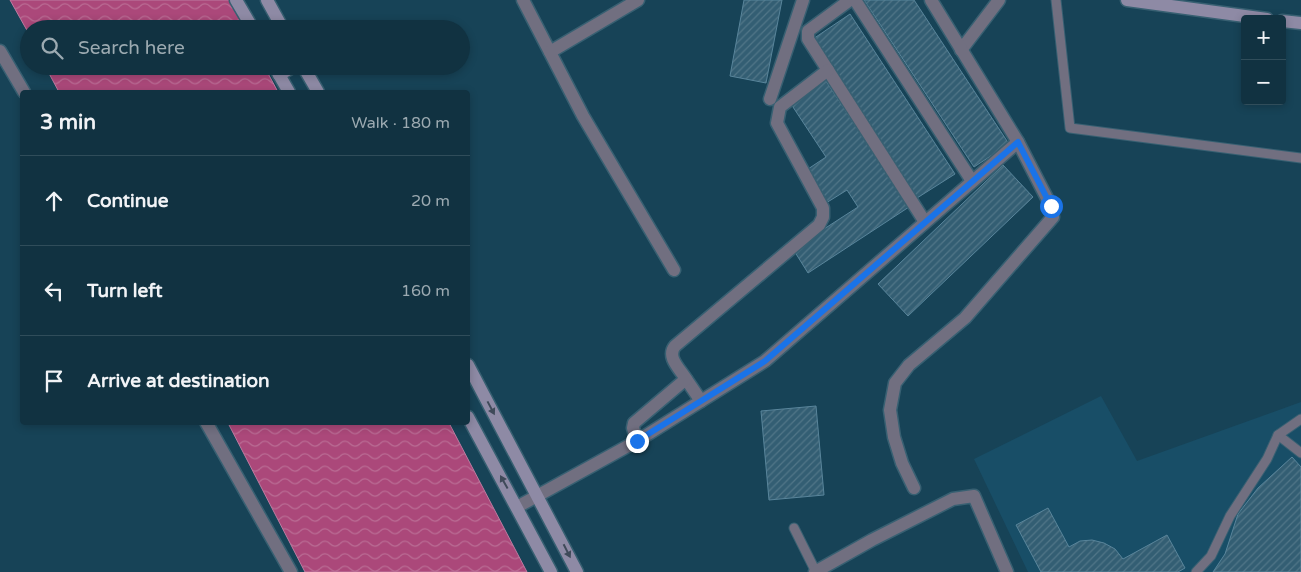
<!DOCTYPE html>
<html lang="en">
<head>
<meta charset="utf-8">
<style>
	:root { --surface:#113241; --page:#1a3a48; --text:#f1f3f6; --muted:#9caab1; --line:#304d5a }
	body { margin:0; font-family:"Varela Round",sans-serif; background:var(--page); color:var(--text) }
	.controls { position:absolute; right:15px; top:15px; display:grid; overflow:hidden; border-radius:5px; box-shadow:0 2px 8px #0003 }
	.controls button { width:45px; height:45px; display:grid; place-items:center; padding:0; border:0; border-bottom:1px solid var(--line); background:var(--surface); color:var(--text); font:25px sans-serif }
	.stop { position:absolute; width:15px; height:15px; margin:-11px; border:4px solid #1a73e8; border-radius:50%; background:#fff }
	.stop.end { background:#1a73e8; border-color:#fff; box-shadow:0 1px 5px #0008 }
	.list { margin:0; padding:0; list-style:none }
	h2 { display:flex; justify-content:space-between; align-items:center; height:65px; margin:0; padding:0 20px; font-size:21px }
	h2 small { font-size:16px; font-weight:400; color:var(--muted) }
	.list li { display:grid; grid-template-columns:32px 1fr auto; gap:15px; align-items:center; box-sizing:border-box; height:90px; padding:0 20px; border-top:1px solid var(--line) }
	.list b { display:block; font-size:19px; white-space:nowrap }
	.list em { font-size:16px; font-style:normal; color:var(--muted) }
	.icon { flex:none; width:28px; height:28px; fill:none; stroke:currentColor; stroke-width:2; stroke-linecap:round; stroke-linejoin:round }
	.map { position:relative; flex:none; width:1301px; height:572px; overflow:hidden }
	.search { position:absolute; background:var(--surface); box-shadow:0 2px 8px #0003; left:20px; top:20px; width:450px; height:55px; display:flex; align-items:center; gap:12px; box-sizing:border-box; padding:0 18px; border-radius:28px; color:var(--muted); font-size:19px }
	.panel { position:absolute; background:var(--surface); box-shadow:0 2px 8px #0003; left:20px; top:90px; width:450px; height:335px; border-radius:5px }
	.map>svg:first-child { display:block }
	.built { fill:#184e67 }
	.water { fill:url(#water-waves); stroke:#bd7ca1 }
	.building { fill:url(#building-hatch); stroke:#59859b }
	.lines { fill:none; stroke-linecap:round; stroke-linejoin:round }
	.lane-casing { stroke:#386072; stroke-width:11 }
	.street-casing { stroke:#386072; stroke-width:15 }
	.secondary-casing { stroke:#386072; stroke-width:15 }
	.lane { stroke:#716f80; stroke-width:9 }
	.street { stroke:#716f80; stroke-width:12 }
	.secondary { stroke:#8e8aa5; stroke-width:12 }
	.oneway { fill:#3f4a59 }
	.route { stroke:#1a73e8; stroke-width:6 }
</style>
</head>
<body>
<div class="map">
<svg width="1301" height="572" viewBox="0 0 1301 572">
	<defs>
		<pattern id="water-waves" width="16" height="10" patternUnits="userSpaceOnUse" patternTransform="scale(1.25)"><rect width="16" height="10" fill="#ab487a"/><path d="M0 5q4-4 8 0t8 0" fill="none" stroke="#ba6c94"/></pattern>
		<pattern id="building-hatch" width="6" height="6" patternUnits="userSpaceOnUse" patternTransform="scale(1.25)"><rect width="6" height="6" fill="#335e73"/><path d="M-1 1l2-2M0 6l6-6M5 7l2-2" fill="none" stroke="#517688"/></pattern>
	</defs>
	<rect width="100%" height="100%" fill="#174357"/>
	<!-- built -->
	<polygon class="built" points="1101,396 1137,461 1301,402 1301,572 1028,572 974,459"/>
	<!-- water -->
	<g class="water">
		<polygon points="10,0 230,0 245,29 29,29 29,34"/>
		<polygon points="45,66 264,66 278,92 59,92"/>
		<polygon points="228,423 449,423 527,572 305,572"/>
	</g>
	<!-- building -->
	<g class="building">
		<polygon points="744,0 782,0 766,83 730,76"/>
		<polygon points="864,0 914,0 1009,144 974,167"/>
		<polygon points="850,14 955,174 917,198 813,39"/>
		<polygon points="824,78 909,207 808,273 793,249 858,207 847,190 826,203 805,171 826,157 789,101"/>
		<polygon points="1003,165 1033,197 908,316 878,284"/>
		<polygon points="816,406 824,495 769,500 761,411"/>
		<polygon points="1292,457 1301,467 1301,572 1213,572 1225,554 1238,514 1258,488"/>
		<polygon points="1048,508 1069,547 1080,541 1092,540 1104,543 1115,549 1123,559 1167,535 1185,568 1178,572 1041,572 1016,525"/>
	</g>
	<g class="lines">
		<defs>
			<g id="lane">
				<polyline points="1056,0 1070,128 1301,158"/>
				<polyline points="1278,435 1301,453"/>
				<polyline points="794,528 816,572"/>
				<polyline points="1196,572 1211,556 1230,516 1267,459 1278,435 1301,419"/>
			</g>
			<g id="street">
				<polyline points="523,0 583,116 674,270"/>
				<polyline points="850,0 808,31 808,39 925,222"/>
				<polyline points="855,0 972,181"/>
				<polyline points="961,50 999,0"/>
				<polyline points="0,51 24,92"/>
				<polyline points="550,52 638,0"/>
				<polyline points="770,99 803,0"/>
				<polyline points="686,379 701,401"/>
				<polyline points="206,422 291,572"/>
				<path d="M637,441L633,428L634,423L686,379C680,369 666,357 675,346L819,225L823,217V208L777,123L780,107L828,70"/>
				<polyline points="914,488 902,463 894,437 890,410 895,383 909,365 965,318 1053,217 1051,206 1018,142 931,0"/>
				<polyline points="517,507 637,441 765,361 1018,142"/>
				<polyline points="815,572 872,540 953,499 974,496 1007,572"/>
			</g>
			<g id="secondary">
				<polyline points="236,0 253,29"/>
				<polyline points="267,0 283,29"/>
				<polyline points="1127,0 1267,19"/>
				<polyline points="1282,21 1301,23"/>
				<polyline points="274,66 289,92"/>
				<polyline points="303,66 318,92"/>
				<polyline points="279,75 294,66"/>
				<polyline points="468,365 577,572"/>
				<polyline points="468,417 551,572"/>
			</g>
		</defs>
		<!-- lane casing -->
		<use href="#lane" class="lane-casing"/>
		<!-- street casing -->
		<use href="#street" class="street-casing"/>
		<!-- secondary casing -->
		<use href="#secondary" class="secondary-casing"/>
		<!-- lane -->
		<use href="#lane" class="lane"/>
		<!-- street -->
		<use href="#street" class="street"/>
		<!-- secondary -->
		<use href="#secondary" class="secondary"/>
	</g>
	<!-- one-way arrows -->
	<defs><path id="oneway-solid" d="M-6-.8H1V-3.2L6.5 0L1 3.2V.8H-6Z" transform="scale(1.25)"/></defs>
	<g class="oneway">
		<use href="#oneway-solid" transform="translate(491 408) rotate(62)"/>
		<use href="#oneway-solid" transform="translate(504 482) rotate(-119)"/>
		<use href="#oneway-solid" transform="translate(567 551) rotate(63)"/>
	</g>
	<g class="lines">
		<!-- route -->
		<polyline class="route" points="637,441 765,361 1018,142 1051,206"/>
	</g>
</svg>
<div class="controls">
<button>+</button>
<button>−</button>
</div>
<div class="stop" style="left:1051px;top:206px"></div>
<div class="stop end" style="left:637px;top:441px"></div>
<div class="search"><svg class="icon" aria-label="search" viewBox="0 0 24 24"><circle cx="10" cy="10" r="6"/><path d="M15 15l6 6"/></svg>Search here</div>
<section class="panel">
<h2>3 min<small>Walk · 180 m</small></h2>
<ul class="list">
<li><svg class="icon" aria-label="ahead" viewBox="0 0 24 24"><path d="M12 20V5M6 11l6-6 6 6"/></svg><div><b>Continue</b></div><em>20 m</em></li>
<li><svg class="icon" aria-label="left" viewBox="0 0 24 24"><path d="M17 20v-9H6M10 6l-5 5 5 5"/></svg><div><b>Turn left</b></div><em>160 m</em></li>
<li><svg class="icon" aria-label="arrive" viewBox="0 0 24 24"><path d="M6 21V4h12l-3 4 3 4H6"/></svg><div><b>Arrive at destination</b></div></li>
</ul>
</section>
</div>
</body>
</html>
